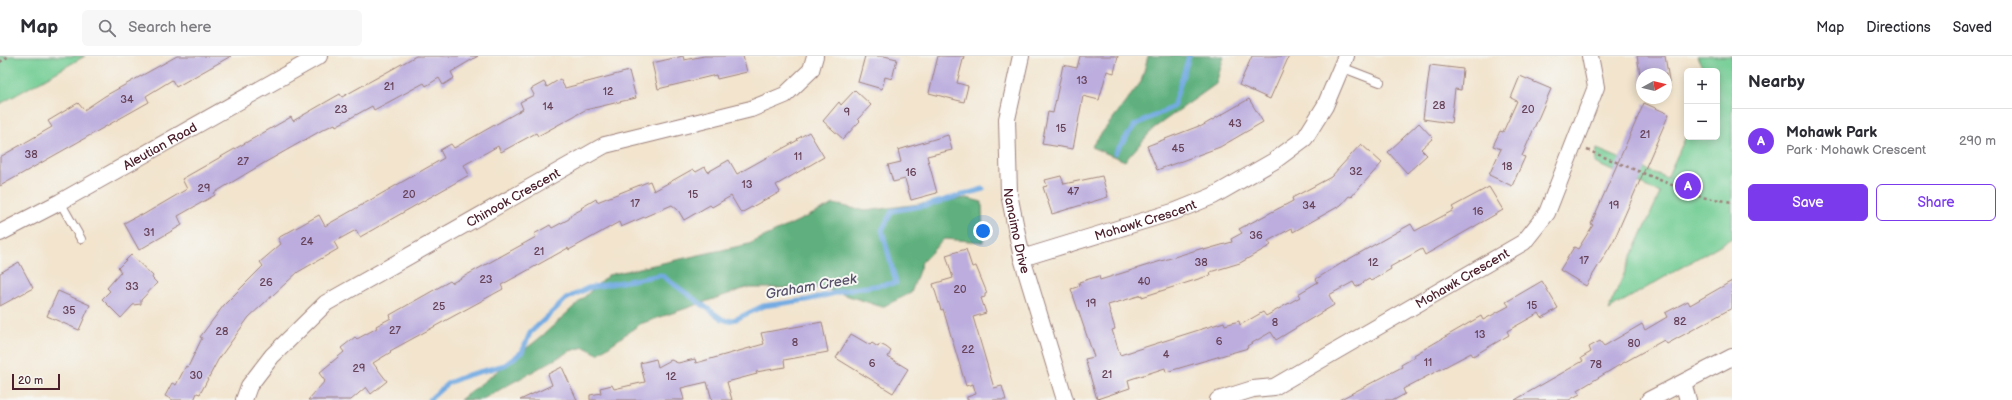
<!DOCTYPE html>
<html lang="en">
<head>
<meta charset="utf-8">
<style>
	:root { --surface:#fff; --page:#f7f7f7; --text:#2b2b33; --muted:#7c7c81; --line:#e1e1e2; --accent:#7c3aed }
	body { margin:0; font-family:"Balsamiq Sans",sans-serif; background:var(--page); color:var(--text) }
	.controls { position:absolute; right:12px; top:12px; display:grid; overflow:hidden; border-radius:6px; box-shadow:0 2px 10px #0003 }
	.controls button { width:36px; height:36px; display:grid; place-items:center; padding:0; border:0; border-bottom:1px solid var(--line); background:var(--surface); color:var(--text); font:20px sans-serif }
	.compass { position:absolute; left:1636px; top:12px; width:36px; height:36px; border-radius:50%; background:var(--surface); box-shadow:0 2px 10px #0003; rotate:82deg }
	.scale { position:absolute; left:12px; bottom:10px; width:48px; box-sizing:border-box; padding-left:4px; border:2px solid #4a1f2b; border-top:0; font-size:11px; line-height:14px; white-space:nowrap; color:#4a1f2b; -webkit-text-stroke:3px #f6f6f2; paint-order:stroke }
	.you { position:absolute; left:983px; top:175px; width:14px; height:14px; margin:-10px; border:3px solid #fff; border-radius:50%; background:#1a73e8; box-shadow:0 0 0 6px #1a73e833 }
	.badge { display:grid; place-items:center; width:26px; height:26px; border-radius:50%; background:var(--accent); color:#fff; font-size:13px; font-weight:700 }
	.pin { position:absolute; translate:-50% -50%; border:2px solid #fff; box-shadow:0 1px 4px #0006 }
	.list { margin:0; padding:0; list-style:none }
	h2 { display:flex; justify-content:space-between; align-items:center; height:52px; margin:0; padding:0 16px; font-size:17px }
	h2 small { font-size:13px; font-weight:400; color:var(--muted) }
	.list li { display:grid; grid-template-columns:26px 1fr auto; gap:12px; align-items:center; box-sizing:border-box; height:64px; padding:0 16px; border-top:1px solid var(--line) }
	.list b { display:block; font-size:15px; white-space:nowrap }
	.list p { margin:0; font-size:13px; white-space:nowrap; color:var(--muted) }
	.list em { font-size:13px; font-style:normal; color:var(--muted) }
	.actions { display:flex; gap:8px; padding:12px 16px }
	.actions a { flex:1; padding:9px 0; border:1px solid var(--accent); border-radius:6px; text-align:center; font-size:14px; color:var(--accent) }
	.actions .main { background:var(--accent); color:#fff }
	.icon { flex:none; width:22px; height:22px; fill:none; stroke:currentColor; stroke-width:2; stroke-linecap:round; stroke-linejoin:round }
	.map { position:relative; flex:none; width:1732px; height:344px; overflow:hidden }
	header { display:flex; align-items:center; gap:24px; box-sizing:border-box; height:56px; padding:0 20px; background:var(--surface); border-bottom:1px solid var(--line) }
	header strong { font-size:19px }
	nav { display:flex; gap:22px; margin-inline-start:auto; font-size:14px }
	.search { width:280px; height:36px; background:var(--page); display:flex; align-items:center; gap:10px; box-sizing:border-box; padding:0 14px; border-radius:6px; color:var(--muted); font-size:15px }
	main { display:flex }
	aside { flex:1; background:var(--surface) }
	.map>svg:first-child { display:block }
	.green { fill:#73cd94; stroke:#5e7660 }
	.forest { fill:#5eb07e; stroke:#546854 }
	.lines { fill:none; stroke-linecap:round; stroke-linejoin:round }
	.stream { stroke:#73abe2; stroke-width:5 }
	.building { fill:#bcadde }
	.lane-casing { stroke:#9e827c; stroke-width:10 }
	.street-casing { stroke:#9e827c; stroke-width:18 }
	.path { stroke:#9e827c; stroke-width:2.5; stroke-dasharray:3 3; stroke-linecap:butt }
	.lane { stroke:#fff; stroke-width:8 }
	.street { stroke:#fff; stroke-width:16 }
	.labels { text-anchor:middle; stroke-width:4; stroke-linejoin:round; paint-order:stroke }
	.number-label { font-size:11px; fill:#664258 }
	.street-label { font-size:13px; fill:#4a1f2b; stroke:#f6f6f2 }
	.water-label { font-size:14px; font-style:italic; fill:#58506b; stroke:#f6f6f2 }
</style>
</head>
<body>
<header>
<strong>Map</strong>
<div class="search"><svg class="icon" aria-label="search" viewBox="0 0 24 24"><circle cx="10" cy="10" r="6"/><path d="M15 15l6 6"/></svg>Search here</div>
<nav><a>Map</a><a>Directions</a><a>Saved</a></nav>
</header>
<main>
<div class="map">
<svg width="1732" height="344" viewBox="0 0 1732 344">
	<rect width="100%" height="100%" fill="#f6f6f2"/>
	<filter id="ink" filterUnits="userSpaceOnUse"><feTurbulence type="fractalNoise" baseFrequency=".025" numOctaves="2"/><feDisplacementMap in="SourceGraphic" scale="8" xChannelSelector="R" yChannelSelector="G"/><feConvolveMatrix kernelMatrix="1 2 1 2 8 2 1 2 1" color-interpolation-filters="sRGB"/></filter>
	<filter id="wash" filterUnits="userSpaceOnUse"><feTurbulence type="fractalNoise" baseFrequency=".012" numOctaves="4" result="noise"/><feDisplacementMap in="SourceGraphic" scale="16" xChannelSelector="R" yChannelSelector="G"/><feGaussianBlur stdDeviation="0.9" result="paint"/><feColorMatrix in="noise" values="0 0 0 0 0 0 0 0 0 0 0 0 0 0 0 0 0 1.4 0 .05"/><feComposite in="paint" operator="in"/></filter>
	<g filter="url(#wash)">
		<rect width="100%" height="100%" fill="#f2e4cd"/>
		<!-- green -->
		<g class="green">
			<polygon points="0,0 85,0 0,48"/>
			<polygon points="1697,0 1732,0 1732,182 1608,254 1660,137 1595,107 1597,93 1667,122 1687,78 1687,81 1717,81 1717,15 1704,15"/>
		</g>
		<!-- forest -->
		<g class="forest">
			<polygon points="1148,0 1224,0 1216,28 1154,72 1125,105 1091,91 1141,26"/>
			<polygon points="967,142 982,146 983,186 944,183 922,206 911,237 882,251 824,232 746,232 640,268 598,298 584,291 570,295 481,344 460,344 541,281 608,219 749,188 834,148 865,155"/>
		</g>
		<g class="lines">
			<!-- stream -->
			<g class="stream">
				<polyline points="1115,97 1135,69 1173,51 1189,0"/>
				<polyline points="429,344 448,327 468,319 505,309 522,296 530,277 566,243 588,232 661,219 722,263 728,265 736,263 763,250 807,244 851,233 896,227 882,174 892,155 928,149 983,133"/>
			</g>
		</g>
		<g id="blocks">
			<!-- building -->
			<g class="building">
				<polygon points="177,0 231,0 176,31 172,24 146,40 149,46 0,130 0,101 52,71 48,65 78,47 84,54 105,40"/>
				<polygon points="416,0 478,0 451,16 454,22 443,29 439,22 426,30 424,27 374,54 372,50 336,70 335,68 324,73 264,107 214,137 215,139 178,160 182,169 139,194 124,167 141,158 141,160 187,133 182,123 291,61 293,65 340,38 342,41"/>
				<polygon points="683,0 684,4 704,0 743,0 747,16 717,23 716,19 658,33 652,7"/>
				<polygon points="865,0 884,0 897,3 892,23 885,21 882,33 858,26"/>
				<polygon points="938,0 964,0 957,27 968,30 964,46 929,37"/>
				<polygon points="1080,0 1118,0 1114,17 1107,15 1099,44 1083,40 1073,93 1042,88 1048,56 1053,57 1063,9 1077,12"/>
				<polygon points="1252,0 1289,0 1270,43 1239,29"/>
				<polygon points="1637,0 1665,0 1671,36 1666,36 1666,18 1642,18 1642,30"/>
				<polygon points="1430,9 1463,13 1461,34 1455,33 1451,67 1423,63"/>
				<polygon points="629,15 636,42 585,54 538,80 536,77 501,96 498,90 464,109 469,119 360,181 356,174 334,186 338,193 298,216 249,261 218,304 200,338 197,337 194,344 173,344 165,340 172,327 176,329 186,310 188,311 202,282 200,281 224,249 263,210 260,206 281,188 278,182 319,159 325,170 444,102 440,94 451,88 454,92 523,53 520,46 534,39 531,33 544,26 547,31 560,23 565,32"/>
				<polygon points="1520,20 1551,33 1522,100 1525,101 1512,130 1489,119 1501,93 1493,90 1500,75 1503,76 1517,45 1511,42"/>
				<polygon points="855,34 871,49 858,63 860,65 843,83 823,65 839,46 841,49"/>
				<polygon points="1249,43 1263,66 1220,91 1157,114 1147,90 1199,70 1200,71"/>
				<polygon points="1644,47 1669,58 1614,184 1586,230 1560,214 1574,191 1578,193 1593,169 1591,168"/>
				<polygon points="1419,67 1433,82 1421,93 1427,99 1407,117 1388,96"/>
				<polygon points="809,76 824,101 776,129 780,136 768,143 768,142 741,157 731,140 712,151 710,149 684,164 678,154 672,149 621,171 619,166 569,194 568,192 532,212 501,229 503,233 390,295 391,296 373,307 387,325 371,338 366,331 351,344 308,344 325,325 319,317 344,296 341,292 355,281 357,283 377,272 376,270 391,262 390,259 450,225 452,227 536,181 534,178 550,169 552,172 569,163 571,159 582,153 581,152 596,143 597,146 650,125 654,135 693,113 696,116 705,111 708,116 729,104 737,118 798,84 797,83"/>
				<polygon points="948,79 952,94 927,100 937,137 911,144 905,123 893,126 888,109 901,106 898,94"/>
				<polygon points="1361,88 1382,107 1351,141 1349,140 1341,149 1293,176 1292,172 1268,185 1271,189 1240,207 1210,216 1211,219 1142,241 1142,239 1108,249 1115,273 1112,274 1120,299 1224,266 1225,269 1239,265 1240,269 1263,256 1266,260 1300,241 1298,238 1318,226 1316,223 1342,207 1411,168 1415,175 1454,154 1452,151 1489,131 1503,154 1425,199 1422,193 1390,211 1391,213 1371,225 1369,223 1356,231 1353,226 1329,239 1334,249 1276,284 1271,276 1247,290 1248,292 1166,316 1165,312 1128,324 1130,332 1097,343 1085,303 1094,301 1071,233 1080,230 1079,226 1099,220 1100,224 1203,192 1204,194 1232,186 1231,183 1242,177 1239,173 1293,145 1292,142 1331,121"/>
				<polygon points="1061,120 1064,128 1102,120 1108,141 1052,158 1043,131 1047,130 1045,124"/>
				<polygon points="966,193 972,211 976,210 987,237 985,238 985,241 981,242 986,257 973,261 994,332 1002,330 1006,344 967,344 967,341 976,338 973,328 966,330 943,253 941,254 933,228 953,222 946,199"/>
				<polygon points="131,199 153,220 152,222 157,227 141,244 141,248 133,249 121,262 102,243 110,235 107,232 121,216 118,212"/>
				<polygon points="19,206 33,232 0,250 0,217"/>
				<polygon points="1542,225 1558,252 1542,262 1539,257 1507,275 1509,279 1473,300 1471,297 1403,333 1405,338 1394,344 1339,344 1402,311 1401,309 1415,301 1414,299 1481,260 1483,264 1509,250 1506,246"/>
				<polygon points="1732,225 1732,252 1667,288 1664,284 1616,311 1578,334 1580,338 1569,344 1515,344 1583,305 1581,302 1591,296 1589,291 1600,285 1604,290 1642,268 1645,274 1667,261 1665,257 1688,245 1690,249"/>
				<polygon points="58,235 90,249 79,274 47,260"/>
				<polygon points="822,266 828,296 784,304 785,311 756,316 757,318 727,326 732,344 712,344 707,326 681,332 684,344 590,344 590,339 601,337 600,332 612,329 614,333 645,326 640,307 656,303 658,311 671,304 678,307 695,303 696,307 764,288 761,277"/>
				<polygon points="851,278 870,289 872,287 878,291 880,288 886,291 891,295 888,301 908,313 893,337 836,302"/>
				<polygon points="562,311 577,344 520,344 552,329 548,318"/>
			</g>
		</g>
	</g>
	<g filter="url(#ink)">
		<use href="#blocks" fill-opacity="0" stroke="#9e827c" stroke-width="1"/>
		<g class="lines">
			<defs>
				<g id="lane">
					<polyline points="1341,11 1380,26"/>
					<polyline points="60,146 81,183"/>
				</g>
				<g id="street">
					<path id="s1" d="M1021,0L1007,63L1009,138L1022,202L1065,344"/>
					<path id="s2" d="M0,177L60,146L319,0"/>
					<path id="s3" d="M1022,202L1176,155L1213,140L1274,105L1305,82L1325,50L1346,0"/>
					<polyline points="1683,327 1688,344"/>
					<path id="s4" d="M244,344L249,330L272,300L326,247L605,89L751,53L785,39L811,14L815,0"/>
					<path id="s5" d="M1218,344L1253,333L1274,331L1524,186L1547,157L1596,31L1590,0"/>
					<polyline points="1649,344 1732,301"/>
				</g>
			</defs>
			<!-- lane casing -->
			<use href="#lane" class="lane-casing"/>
			<!-- street casing -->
			<use href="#street" class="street-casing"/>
			<!-- path -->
			<g class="path">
				<polyline points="0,6 9,0"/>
				<polyline points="1587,94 1701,141 1732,146"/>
			</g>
			<!-- lane -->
			<use href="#lane" class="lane"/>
			<!-- street -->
			<use href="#street" class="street"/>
		</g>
	</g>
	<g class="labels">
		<!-- number labels -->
		<g class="number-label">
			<text x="1082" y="28">13</text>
			<text x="389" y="34">21</text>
			<text x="608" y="39">12</text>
			<text x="127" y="47">34</text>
			<text x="1439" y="53">28</text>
			<text x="548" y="54">14</text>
			<text x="341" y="57">23</text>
			<text x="1528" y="57">20</text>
			<text x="847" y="60">9</text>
			<text x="1235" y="71">43</text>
			<text x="1061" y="76">15</text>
			<text x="1645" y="82">21</text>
			<text x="1178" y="96">45</text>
			<text x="31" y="102">38</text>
			<text x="798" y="104">11</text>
			<text x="243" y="109">27</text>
			<text x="1507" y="114">18</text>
			<text x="1356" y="119">32</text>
			<text x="911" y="120">16</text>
			<text x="747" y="132">13</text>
			<text x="204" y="136">29</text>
			<text x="1073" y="139">47</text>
			<text x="409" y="142">20</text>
			<text x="693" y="142">15</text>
			<text x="635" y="151">17</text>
			<text x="1309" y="153">34</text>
			<text x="1614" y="153">19</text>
			<text x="1478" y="159">16</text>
			<text x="149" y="180">31</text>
			<text x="1256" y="183">36</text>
			<text x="307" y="189">24</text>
			<text x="539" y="199">21</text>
			<text x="1584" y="208">17</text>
			<text x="1201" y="210">38</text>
			<text x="1373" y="210">12</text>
			<text x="486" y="227">23</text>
			<text x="1144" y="229">40</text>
			<text x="266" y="230">26</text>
			<text x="132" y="234">33</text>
			<text x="960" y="237">20</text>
			<text x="1091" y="251">19</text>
			<text x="1532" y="253">15</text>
			<text x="439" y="254">25</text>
			<text x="69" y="258">35</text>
			<text x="1680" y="269">82</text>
			<text x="1275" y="270">8</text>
			<text x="395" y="278">27</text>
			<text x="222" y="279">28</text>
			<text x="1480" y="282">13</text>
			<text x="1219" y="289">6</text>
			<text x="795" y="290">8</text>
			<text x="1634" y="291">80</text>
			<text x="968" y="297">22</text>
			<text x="1166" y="302">4</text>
			<text x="1428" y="310">11</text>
			<text x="872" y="311">6</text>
			<text x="1596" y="312">78</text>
			<text x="359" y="316">29</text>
			<text x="1107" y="322">21</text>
			<text x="196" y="323">30</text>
			<text x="671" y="324">12</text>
		</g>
		<!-- street labels -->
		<g class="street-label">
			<text dy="5" stroke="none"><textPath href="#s2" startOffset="182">Aleutian Road</textPath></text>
			<text dy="5" stroke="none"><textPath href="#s4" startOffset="343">Chinook Crescent</textPath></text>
			<text dy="5" stroke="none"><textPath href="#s3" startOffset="129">Mohawk Crescent</textPath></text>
			<text dy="5" stroke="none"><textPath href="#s1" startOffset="177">Nanaimo Drive</textPath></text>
			<text dy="5" stroke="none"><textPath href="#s5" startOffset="275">Mohawk Crescent</textPath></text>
		</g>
		<!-- water labels -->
		<g class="water-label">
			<text transform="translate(811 230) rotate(-10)" y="5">Graham Creek</text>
		</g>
	</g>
</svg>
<div class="controls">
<button>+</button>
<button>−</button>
</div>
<svg class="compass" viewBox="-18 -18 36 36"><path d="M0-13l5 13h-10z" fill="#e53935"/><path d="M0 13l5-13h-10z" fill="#7c7c81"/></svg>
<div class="scale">20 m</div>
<div class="you"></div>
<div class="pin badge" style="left:1688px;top:130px">A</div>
</div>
<aside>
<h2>Nearby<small></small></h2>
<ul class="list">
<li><span class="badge">A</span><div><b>Mohawk Park</b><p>Park · Mohawk Crescent</p></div><em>290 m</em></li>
</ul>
<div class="actions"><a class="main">Save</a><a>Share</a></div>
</aside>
</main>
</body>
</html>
